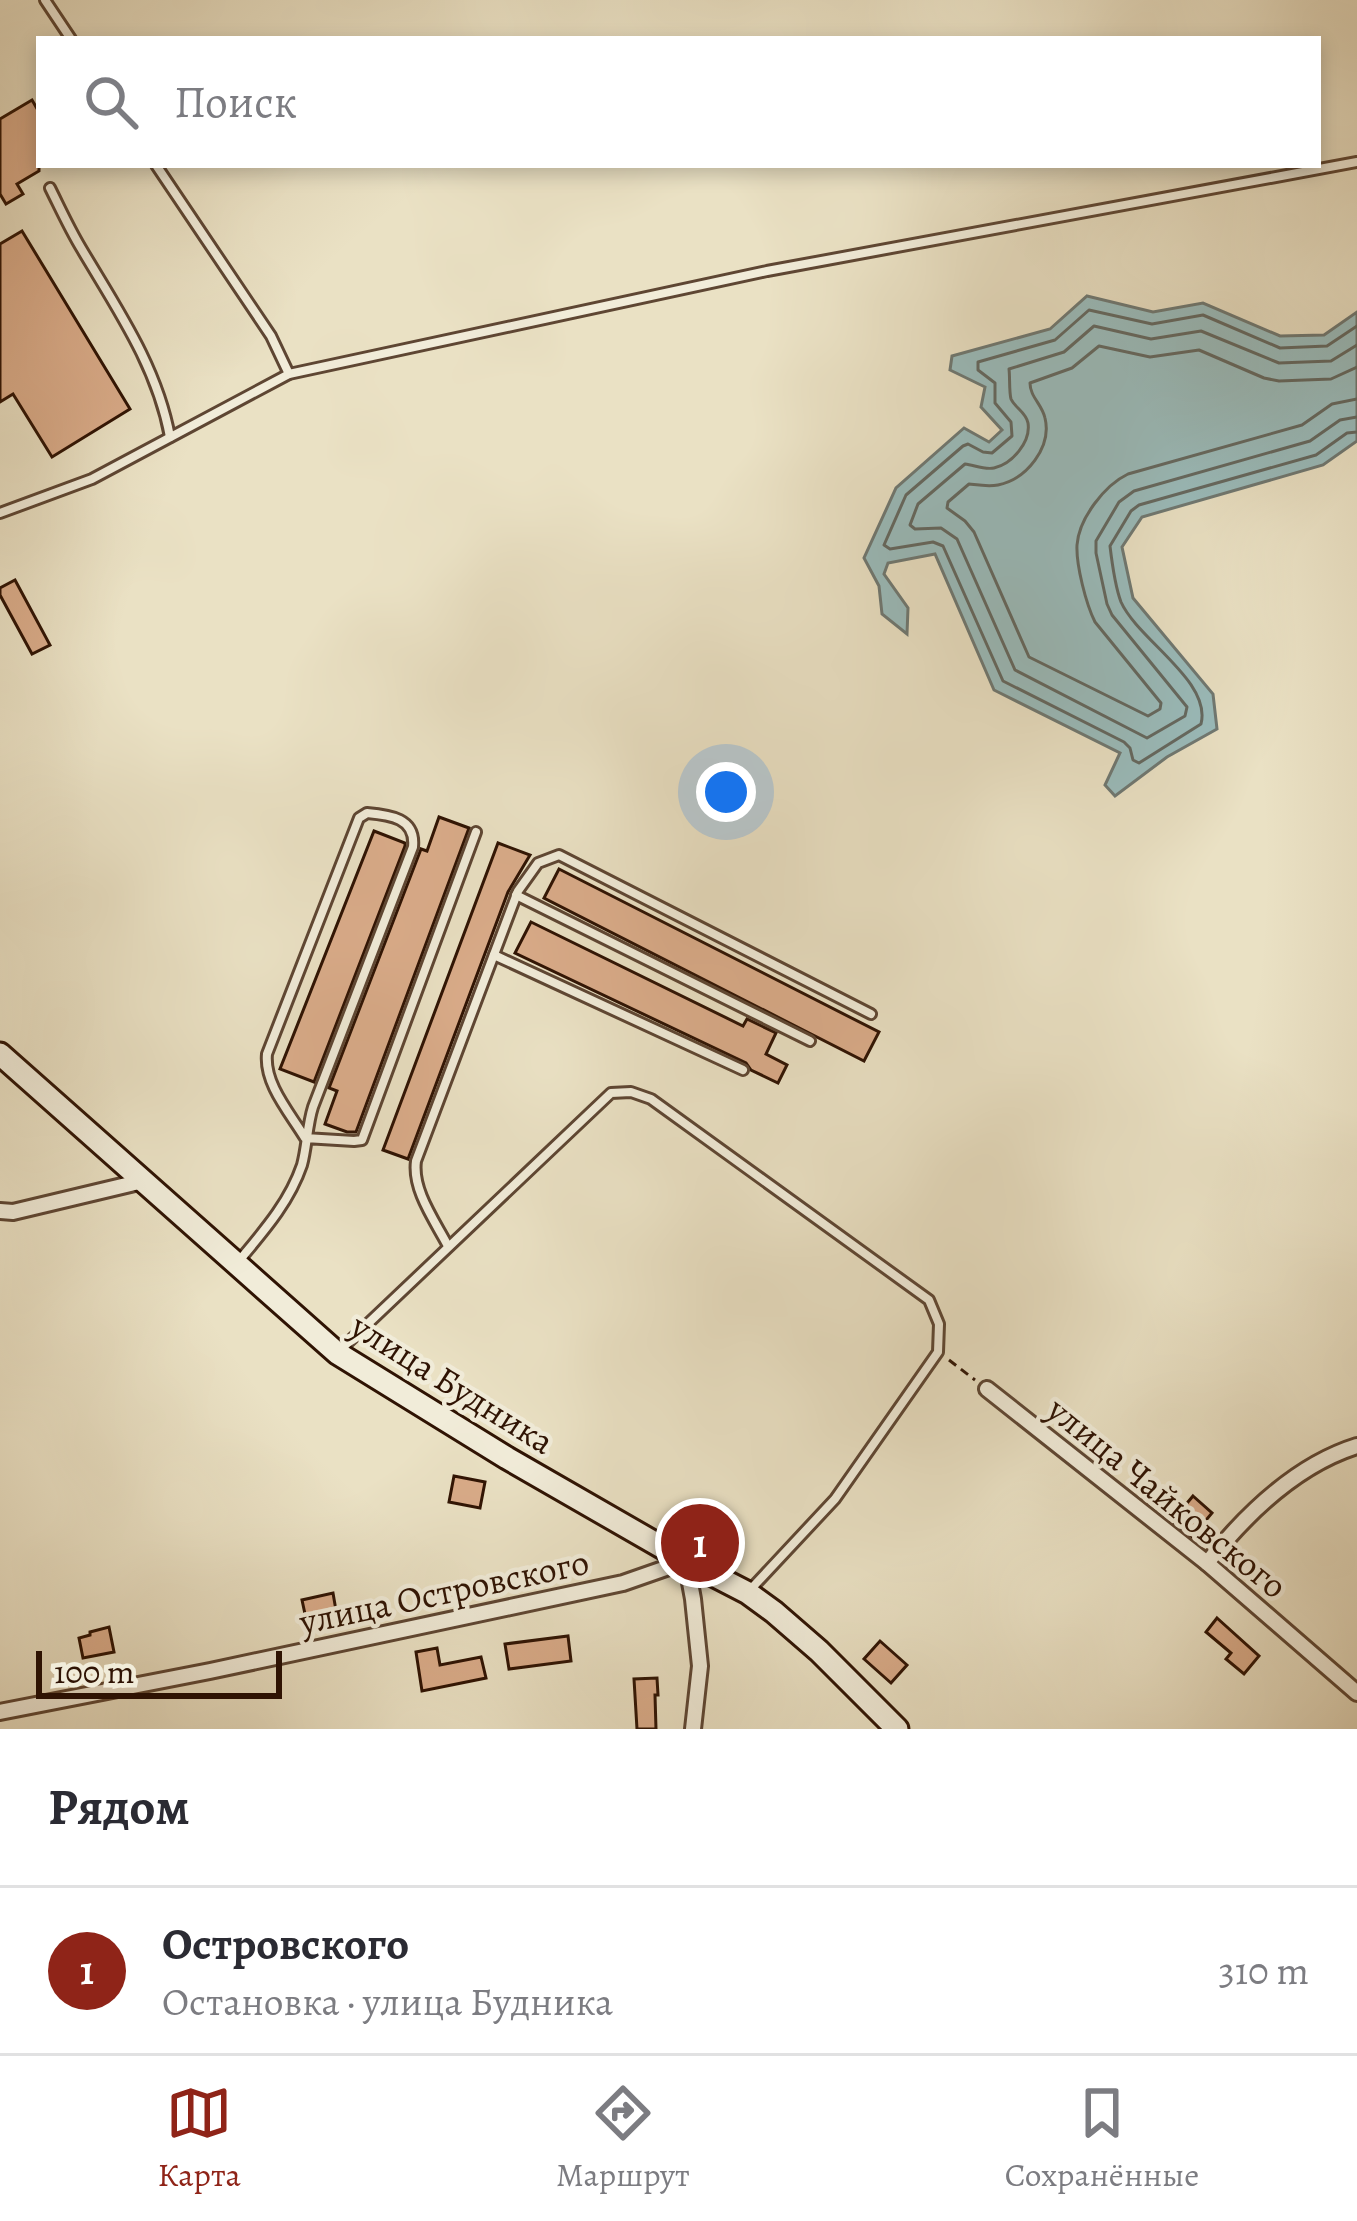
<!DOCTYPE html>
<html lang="ru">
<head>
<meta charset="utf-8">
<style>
	:root { --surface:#fff; --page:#f7f7f7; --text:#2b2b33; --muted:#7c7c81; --line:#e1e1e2; --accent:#8f2418 }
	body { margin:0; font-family:Alegreya,serif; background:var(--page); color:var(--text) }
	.scale { position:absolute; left:36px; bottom:30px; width:246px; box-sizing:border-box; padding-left:12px; border:6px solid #2f1303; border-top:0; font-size:33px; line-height:42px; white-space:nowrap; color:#2f1303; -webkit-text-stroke:9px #f1ecd9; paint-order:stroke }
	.you { position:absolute; left:726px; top:792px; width:42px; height:42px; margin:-30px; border:9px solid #fff; border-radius:50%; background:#1a73e8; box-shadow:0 0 0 18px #1a73e833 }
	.badge { display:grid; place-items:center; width:78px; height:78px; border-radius:50%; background:var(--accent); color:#fff; font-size:39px; font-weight:700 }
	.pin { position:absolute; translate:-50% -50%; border:6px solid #fff; box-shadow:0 3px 12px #0006 }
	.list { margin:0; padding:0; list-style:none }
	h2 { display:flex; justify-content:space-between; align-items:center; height:156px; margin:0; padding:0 48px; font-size:51px }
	h2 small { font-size:39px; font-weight:400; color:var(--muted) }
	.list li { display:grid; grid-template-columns:78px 1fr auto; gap:36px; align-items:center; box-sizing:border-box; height:168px; padding:0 48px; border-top:3px solid var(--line) }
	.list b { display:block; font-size:45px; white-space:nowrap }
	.list p { margin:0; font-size:39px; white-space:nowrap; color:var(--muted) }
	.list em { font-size:39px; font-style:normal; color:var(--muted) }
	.icon { flex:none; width:66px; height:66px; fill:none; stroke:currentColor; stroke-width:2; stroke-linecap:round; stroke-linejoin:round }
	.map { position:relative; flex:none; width:1357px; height:1729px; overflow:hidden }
	.search { position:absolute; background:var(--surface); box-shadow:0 6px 18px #0003; left:36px; right:36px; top:36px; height:132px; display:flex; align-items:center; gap:30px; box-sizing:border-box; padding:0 42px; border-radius:0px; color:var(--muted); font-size:45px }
	.sheet { height:324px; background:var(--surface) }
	nav { display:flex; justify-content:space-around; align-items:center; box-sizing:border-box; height:168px; border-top:3px solid var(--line); background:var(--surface); font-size:33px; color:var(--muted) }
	nav a { display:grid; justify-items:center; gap:6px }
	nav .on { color:var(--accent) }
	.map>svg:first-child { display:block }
	.water { fill:#9abcbc; stroke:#6f7872; stroke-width:3 }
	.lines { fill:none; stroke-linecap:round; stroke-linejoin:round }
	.shore { stroke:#646860; stroke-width:3 }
	.building { fill:#daac8a; stroke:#2f1303; stroke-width:3 }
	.lane-casing { stroke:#5e4633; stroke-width:14 }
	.street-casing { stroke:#5e4633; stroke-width:20 }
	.secondary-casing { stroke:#2f1303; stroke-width:27 }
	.path { stroke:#2f1303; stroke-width:3; stroke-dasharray:9 6; stroke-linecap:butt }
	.lane { stroke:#f1ecd9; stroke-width:8 }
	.street { stroke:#f1ecd9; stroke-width:14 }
	.secondary { stroke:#f1ecd9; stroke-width:21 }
	.labels { text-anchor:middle; stroke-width:9; stroke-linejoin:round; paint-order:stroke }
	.street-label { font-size:36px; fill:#2f1303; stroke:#f1ecd9 }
</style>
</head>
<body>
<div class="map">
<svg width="1357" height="1729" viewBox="0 0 1357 1729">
	<rect width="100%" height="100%" fill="#eae1c4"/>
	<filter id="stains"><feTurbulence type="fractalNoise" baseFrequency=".00167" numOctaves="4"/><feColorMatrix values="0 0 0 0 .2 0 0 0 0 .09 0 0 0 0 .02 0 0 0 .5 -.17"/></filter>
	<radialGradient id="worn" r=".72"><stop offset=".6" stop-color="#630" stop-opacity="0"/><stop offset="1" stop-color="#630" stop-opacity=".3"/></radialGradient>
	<!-- water -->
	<polygon class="water" points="1087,296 1153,312 1203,303 1280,336 1324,335 1357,312 1357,441 1323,465 1142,517 1122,547 1133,598 1213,694 1217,729 1167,757 1115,796 1105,785 1120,753 994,690 935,554 888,563 884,574 908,608 907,634 882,614 879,586 864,558 896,488 964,428 989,442 1002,430 981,407 985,387 950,370 952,356 1050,329"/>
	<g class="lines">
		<!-- shore -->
		<g class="shore">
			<path d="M1357,326L1327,346L1280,348L1203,315L1152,324L1089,310L1055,340L978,362V370L995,383V403L1011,422L1012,436L992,453L983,452L968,444L963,446L906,495L884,545L890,549L933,542L943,546L1003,681L1124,742L1130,748L1133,760L1139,763L1201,724C1212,681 1138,640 1121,602C1115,586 1112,563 1110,546L1131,511L1139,505L1316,455L1347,433L1357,432"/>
			<path d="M1357,345L1331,361L1279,363L1201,331L1151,339L1094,326L1064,352L1009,369C1010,376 1009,392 1011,399C1015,408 1026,412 1028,423C1031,442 1012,464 994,468C984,470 974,465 965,464L918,504L910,525L915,529L941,528L957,539L1015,670L1147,738L1185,716L1187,707L1112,615L1107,604L1096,553V541L1119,502L1134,491L1310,441L1340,420L1357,417"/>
			<path d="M1357,367L1331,379L1279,381L1264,378L1199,350L1150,357L1099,346L1072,368L1030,383C1030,397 1042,404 1045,418C1052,447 1027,479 998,485C988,487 978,485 969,484L948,502L947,508L965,521L974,532L1029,657L1148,716L1160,709L1161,703L1095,622C1086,604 1076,565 1077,545C1079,518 1105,485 1128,474L1302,425L1332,404L1357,399"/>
		</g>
	</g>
	<!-- building -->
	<g class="building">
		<polygon points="32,100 39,112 39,171 17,184 23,194 6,204 0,194 0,119"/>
		<polygon points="22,231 130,409 52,457 13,394 0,402 0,244"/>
		<polygon points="15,580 50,645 32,654 0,595 0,588"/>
		<polygon points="439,817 469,828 356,1132 347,1132 325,1124 337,1091 329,1088 421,849 427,851"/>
		<polygon points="374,831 405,843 405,846 314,1082 280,1069"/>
		<polygon points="498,843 530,855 508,892 408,1159 383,1150"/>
		<polygon points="559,869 879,1032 864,1061 544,898"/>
		<polygon points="531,922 743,1026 747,1019 776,1033 766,1054 787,1065 778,1083 751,1070 746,1063 515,953"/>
		<polygon points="454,1476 485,1482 480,1508 449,1502"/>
		<polygon points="1193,1496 1212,1513 1192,1537 1172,1521"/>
		<polygon points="333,1593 338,1622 308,1628 302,1600"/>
		<polygon points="1217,1618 1259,1656 1244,1674 1226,1659 1231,1653 1206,1632"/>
		<polygon points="109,1627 114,1652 83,1658 79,1638 90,1635 90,1632"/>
		<polygon points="568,1636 571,1661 509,1669 505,1644"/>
		<polygon points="880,1641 907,1665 891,1683 864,1659"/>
		<polygon points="437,1648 440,1665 481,1657 486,1678 422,1691 416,1652"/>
		<polygon points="657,1678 658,1695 655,1695 656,1729 637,1729 634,1679"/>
	</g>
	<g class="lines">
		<defs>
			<g id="lane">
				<polyline points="45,0 71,39"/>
				<polyline points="156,165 271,336 289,374"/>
				<path d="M50,188C60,208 69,228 81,248C117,309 157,366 170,437"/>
				<polyline points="0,513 92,479 289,374 767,271 1357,162"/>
				<polyline points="516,895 810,1041"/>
				<polyline points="494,955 743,1070"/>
				<path d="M448,1246C435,1221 412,1190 416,1161L518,891L538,863L559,855L871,1014"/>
				<path d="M238,1262C263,1232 289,1203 302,1165C307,1147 307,1126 313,1107L413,847C416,818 390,815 367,813L359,818L267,1054C264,1084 290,1113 305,1138L354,1141L362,1140L476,832"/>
				<polyline points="338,1352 611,1093 631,1092 651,1099 929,1300 939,1324 938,1352 835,1499 750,1590"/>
			</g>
			<g id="street">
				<polyline points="0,1211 13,1212 143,1181"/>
				<polyline points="987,1389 1207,1563 1357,1693"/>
				<path d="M1207,1563C1246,1514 1296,1465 1357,1446"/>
				<polyline points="0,1712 210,1671 623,1583 686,1561 693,1599 700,1666 693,1729"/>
			</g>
			<polyline id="secondary" points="0,1054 337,1353 507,1458 686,1561 748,1593 774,1612 819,1651 897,1729"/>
		</defs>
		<!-- lane casing -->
		<use href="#lane" class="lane-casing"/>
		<!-- street casing -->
		<use href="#street" class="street-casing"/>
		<!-- secondary casing -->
		<use href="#secondary" class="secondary-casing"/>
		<!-- path -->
		<polyline class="path" points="949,1360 975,1380"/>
		<!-- lane -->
		<use href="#lane" class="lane"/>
		<!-- street -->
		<use href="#street" class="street"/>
		<!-- secondary -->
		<use href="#secondary" class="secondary"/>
	</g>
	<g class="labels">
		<!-- street labels -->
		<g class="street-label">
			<text transform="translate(453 1383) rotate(32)" y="13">улица Будника</text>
			<text transform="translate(1168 1497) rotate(39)" y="13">улица Чайковского</text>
			<text transform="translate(444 1591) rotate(-12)" y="13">улица Островского</text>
		</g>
	</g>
	<rect width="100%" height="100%" filter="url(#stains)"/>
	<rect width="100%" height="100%" fill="url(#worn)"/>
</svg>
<div class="scale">100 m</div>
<div class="you"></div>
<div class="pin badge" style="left:700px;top:1543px">1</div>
<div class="search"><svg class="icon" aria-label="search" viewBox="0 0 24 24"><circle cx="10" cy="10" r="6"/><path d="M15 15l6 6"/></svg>Поиск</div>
</div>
<section class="sheet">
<h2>Рядом<small></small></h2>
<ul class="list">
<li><span class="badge">1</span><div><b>Островского</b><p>Остановка · улица Будника</p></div><em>310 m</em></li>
</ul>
</section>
<nav>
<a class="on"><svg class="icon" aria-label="map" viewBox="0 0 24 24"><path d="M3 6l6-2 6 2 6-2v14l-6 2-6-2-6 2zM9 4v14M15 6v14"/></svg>Карта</a>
<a><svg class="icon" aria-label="directions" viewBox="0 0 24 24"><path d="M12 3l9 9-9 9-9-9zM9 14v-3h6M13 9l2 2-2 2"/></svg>Маршрут</a>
<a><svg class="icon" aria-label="saved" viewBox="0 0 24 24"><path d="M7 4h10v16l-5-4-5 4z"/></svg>Сохранённые</a>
</nav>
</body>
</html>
